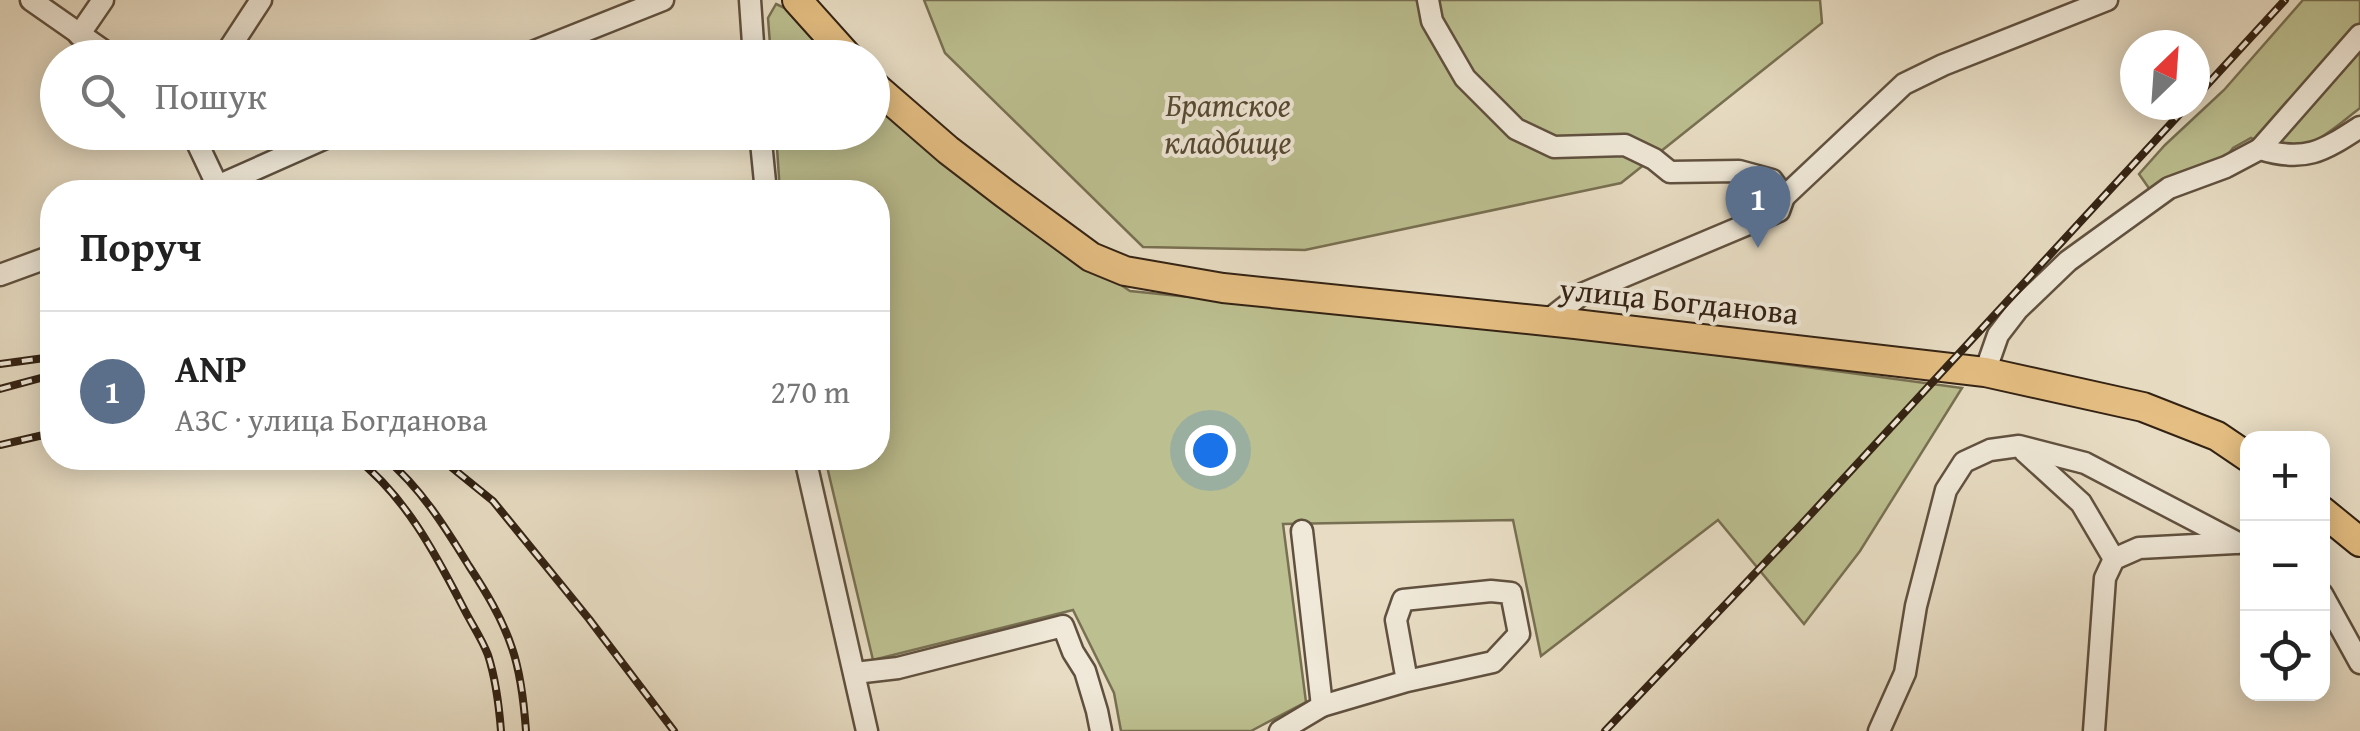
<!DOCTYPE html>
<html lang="uk">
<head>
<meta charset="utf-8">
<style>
	:root { --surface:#fff; --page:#f6f6f6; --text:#222; --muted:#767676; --line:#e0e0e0; --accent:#0f766e }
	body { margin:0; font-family:"Gentium Book Plus",serif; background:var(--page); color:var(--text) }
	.controls { position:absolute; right:30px; bottom:30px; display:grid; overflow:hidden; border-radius:20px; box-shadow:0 5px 25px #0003 }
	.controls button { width:90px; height:90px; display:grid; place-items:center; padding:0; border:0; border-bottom:2px solid var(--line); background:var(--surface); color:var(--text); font:50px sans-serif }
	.compass { position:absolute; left:2120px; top:30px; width:90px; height:90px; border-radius:50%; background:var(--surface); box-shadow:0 5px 25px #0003; rotate:25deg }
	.you { position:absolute; left:1210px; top:450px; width:35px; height:35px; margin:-25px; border:8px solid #fff; border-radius:50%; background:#1a73e8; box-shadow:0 0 0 15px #1a73e833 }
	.badge { display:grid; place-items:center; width:65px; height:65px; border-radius:50%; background:var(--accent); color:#fff; font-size:32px; font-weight:700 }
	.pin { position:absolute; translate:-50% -82px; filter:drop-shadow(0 2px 5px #0008) }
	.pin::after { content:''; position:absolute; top:52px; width:35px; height:30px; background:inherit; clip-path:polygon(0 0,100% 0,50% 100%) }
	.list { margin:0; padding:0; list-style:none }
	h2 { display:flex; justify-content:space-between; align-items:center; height:130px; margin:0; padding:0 40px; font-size:42px }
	h2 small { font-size:32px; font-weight:400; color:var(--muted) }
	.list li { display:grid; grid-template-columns:65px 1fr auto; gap:30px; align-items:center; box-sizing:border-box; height:160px; padding:0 40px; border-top:2px solid var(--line) }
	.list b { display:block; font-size:38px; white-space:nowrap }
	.list p { margin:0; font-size:32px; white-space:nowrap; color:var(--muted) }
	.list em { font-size:32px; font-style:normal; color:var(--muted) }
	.icon { flex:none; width:55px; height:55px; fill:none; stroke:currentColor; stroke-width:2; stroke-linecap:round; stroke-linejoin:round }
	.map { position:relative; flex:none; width:2360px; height:731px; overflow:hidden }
	.search { position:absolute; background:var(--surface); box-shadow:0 5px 25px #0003; left:40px; top:40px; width:850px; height:110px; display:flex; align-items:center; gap:25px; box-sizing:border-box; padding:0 35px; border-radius:55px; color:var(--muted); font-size:38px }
	.panel { position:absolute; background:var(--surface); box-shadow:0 5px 25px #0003; left:40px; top:180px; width:850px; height:290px; border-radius:40px }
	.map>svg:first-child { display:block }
	.green { fill:#bcbf90; stroke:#787052; stroke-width:2.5 }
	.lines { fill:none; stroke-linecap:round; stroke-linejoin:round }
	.minor-casing { stroke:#60513f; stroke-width:25 }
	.major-casing { stroke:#332213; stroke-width:32 }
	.minor { stroke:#f0e9d9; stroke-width:20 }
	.major { stroke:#e4be82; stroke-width:28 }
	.rail-casing { stroke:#332213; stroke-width:8 }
	.rail { stroke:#f0e9d9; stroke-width:4; stroke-dasharray:11; stroke-linecap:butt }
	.labels { text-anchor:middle; stroke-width:8; stroke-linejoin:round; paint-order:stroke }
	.park-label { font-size:32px; font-style:italic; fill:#554932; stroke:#f0e9d9 }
	.street-label { font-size:32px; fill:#332213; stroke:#f0e9d9 }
</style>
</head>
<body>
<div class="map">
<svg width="2360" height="731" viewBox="0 0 2360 731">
	<rect width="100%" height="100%" fill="#e8ddc4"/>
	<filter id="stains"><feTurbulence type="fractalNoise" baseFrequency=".002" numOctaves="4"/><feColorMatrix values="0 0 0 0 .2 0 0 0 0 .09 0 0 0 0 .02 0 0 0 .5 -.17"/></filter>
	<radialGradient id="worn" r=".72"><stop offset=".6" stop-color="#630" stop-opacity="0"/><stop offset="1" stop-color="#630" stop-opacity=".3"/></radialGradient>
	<!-- green -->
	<g class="green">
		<polygon points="924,0 1820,0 1822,23 1621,183 1305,250 1143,247 945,53"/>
		<path d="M2303,0H2360V108C2335,127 2308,155 2274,148C2266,146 2258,141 2251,138L2233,148L2220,165L2153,194L2139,174L2165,145L2224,90Z"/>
		<polygon points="776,4 789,10 834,57 771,57 768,18"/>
		<polygon points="873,98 1054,240 1130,291 1552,333 1962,388 1860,551 1804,624 1718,520 1541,656 1513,520 1283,524 1306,702 1251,731 1121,731 1114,693 1073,610 873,660 825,458 878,458 878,192 780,192 776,133 872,132"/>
	</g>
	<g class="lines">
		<defs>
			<g id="minor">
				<polyline points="31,0 114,58"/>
				<polyline points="750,0 754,58"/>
				<polyline points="1428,0 1432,21 1465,78 1516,129 1554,147 1625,145 1654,159 1670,172 1739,171 1772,180 1784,197 1779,211 1582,294 1547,321"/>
				<polyline points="79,35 103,0"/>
				<polyline points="223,58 261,0"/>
				<polyline points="517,58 663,0"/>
				<polyline points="192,132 218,187"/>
				<polyline points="760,132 766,192"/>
				<polyline points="2260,149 2360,35"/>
				<polyline points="204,192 339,132"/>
				<polyline points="1784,197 1904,84 1943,65 2107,0"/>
				<polyline points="0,275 52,256"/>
				<path d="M1985,372L1998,335L2018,309L2068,261L2169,188L2226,167L2260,149C2305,163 2323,151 2360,127"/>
				<polyline points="2024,451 2081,503 2114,559"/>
				<polyline points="805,458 867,731"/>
				<polyline points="1302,531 1322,706"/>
				<polyline points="2322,594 2360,663"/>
				<polyline points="855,673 898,668 1063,626 1073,652 1085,671 1097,711 1101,731"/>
				<polyline points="1280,731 1322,706 1407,681 1493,662 1519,634 1511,593 1491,591 1403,600 1396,620 1407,681"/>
				<polyline points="1879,731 1905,673 1916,606 1946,490 1964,462 1990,450 2019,446 2085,463 2238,543"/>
				<polyline points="2094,731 2105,578 2114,559 2139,548 2235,543"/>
			</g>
			<g id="major">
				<polyline points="797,0 849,58"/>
				<polyline points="872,84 948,150 1004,193 1091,257 1125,271 1223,288 1575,324 1985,372 2143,407 2217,436 2248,457"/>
				<polyline points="2322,511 2360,542"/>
			</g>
		</defs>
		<!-- minor casing -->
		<use href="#minor" class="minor-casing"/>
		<!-- major casing -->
		<use href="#major" class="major-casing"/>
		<!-- minor -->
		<use href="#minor" class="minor"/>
		<!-- major -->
		<use href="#major" class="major"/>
		<defs>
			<g id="rail">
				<polyline points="2195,98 2285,0"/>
				<polyline points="0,364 52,357"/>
				<polyline points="0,389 52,375"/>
				<polyline points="0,445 52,433"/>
				<path d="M356,458C405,496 435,553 463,607C471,623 482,639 488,655C496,680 499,705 501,731"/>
				<path d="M385,458C421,488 445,527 469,566C486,592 502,618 512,648C521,674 524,703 526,731"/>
				<polyline points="440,458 493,501 589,619 674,731"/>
				<polyline points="1605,731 1799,527 2188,105"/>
			</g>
		</defs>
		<!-- rail casing -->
		<use href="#rail" class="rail-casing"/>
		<!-- rail -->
		<use href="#rail" class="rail"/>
	</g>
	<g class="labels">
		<!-- park labels -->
		<g class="park-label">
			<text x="1228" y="116">Братское<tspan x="1228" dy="37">кладбище</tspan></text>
		</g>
		<!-- street labels -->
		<g class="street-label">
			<text transform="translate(1679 301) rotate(6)" y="11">улица Богданова</text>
		</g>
	</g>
	<rect width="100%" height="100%" filter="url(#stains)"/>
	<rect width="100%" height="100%" fill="url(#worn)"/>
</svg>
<div class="controls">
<button>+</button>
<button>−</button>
<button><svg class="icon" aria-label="locate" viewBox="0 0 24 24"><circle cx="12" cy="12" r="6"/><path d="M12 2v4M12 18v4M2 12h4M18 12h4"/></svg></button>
</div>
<svg class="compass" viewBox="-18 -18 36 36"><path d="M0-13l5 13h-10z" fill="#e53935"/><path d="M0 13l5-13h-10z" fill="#767676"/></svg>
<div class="you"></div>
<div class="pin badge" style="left:1758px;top:248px;background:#5c6f8a">1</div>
<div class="search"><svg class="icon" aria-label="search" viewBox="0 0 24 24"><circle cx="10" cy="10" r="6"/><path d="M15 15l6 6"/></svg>Пошук</div>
<section class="panel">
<h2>Поруч<small></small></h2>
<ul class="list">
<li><span class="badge" style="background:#5c6f8a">1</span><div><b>ANP</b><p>АЗС · улица Богданова</p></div><em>270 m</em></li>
</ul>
</section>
</div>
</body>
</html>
